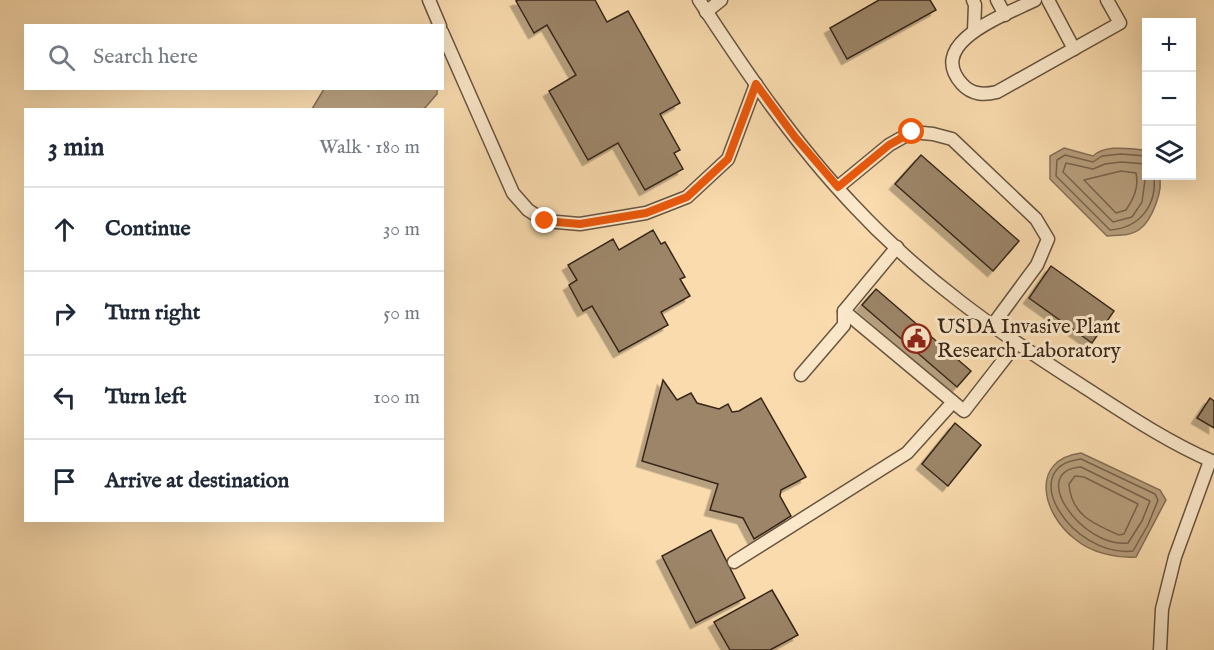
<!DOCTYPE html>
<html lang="en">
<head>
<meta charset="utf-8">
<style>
	:root { --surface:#fff; --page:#f6f6f7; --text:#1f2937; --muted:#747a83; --line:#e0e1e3 }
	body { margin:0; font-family:"IM FELL English",serif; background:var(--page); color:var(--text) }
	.controls { position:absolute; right:18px; top:18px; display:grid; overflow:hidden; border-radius:0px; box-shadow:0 6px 24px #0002 }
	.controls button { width:54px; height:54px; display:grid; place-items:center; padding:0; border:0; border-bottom:2px solid var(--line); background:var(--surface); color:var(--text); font:30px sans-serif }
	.stop { position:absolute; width:18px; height:18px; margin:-14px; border:4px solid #ea580c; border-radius:50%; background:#fff }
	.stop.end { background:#ea580c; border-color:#fff; box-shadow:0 2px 6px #0008 }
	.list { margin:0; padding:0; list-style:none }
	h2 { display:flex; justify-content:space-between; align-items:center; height:78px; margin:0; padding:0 24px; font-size:26px }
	h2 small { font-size:20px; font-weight:400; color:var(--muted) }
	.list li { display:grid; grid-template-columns:39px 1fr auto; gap:18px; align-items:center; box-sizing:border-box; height:84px; padding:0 24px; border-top:2px solid var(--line) }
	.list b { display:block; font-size:22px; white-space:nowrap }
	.list em { font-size:20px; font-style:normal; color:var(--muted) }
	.icon { flex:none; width:33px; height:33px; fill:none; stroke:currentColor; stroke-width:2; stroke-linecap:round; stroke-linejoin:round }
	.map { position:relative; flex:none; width:1214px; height:650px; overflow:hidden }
	.search { position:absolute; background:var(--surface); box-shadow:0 6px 24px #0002; left:24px; top:24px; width:420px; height:66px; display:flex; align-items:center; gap:15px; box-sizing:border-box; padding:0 21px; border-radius:0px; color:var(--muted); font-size:22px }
	.panel { position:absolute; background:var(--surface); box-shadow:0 6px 24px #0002; left:24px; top:108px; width:420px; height:414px; border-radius:0px }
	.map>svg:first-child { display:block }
	.water { fill:#b79e7c; stroke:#846e55; stroke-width:1.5 }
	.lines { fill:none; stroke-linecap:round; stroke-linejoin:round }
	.shore { stroke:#78624b; stroke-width:1.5 }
	.building { fill:#9c8567; stroke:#38271a; stroke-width:1.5; filter:url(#shadow) }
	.lane-casing { stroke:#68543f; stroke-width:15 }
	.lane { stroke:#fbe8ca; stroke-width:12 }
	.route { stroke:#ea580c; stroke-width:8 }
	.labels { text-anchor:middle; stroke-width:6; stroke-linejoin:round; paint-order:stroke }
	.poi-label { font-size:21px; fill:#38271a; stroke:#fbe8ca; text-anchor:start }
</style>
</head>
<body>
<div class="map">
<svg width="1214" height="650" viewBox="0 0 1214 650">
	<defs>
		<filter id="shadow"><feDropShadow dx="-5.5" dy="5.5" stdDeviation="0" flood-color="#0004"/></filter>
	</defs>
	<rect width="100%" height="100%" fill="#f9dbae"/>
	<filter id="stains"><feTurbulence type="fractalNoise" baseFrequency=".00333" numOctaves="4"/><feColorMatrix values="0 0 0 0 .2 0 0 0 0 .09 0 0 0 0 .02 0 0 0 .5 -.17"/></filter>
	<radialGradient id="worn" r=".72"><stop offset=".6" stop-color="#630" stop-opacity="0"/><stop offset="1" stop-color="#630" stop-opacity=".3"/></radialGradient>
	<!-- water -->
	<g class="water">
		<polygon points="324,89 324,88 437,89 437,94 424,109 312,109"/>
		<path d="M1064,148L1093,156C1106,144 1129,149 1145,150L1146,176H1159C1164,189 1152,220 1140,229C1131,236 1118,235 1107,236L1050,179V156Z"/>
		<path d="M1081,453L1160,490L1166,500L1136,557C1116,558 1091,553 1075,539C1042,514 1029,460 1081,453Z"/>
	</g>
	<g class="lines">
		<!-- shore -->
		<g class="shore">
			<path d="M1146,156L1121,154L1102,156L1093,162L1065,155L1057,160L1056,176L1110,230C1140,228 1157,205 1154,176"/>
			<polyline points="1146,164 1121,162 1105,164 1093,169 1066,163 1063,172 1113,222 1132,217 1142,202 1146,173"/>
			<path d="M1121,171L1136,173C1139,187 1134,198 1126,210L1116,213L1084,180Z"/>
			<path d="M1081,459L1155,494L1158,500L1148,525L1133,551C1072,558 1014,467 1081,459Z"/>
			<path d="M1081,467L1150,501L1142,521L1128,543C1082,548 1027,471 1081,467Z"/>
			<path d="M1075,476L1084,477L1138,504L1124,534L1119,535C1094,524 1071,515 1069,484Z"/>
		</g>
	</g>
	<!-- building -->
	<g class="building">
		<polygon points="519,0 595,0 607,22 628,11 680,103 660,114 680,150 674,153 683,169 645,190 618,143 588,160 549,91 576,75 547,25 534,33 516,1"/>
		<polygon points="879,0 930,0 936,10 847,59 830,28"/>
		<polygon points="921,155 1019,241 993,271 895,184"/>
		<polygon points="653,230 661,244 665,242 685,277 680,279 690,296 661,312 668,325 619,352 592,306 583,311 569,285 577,280 568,265 613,239 619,250"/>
		<polygon points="1051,266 1114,311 1092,343 1029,298"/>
		<polygon points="876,289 971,371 957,387 862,305"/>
		<polygon points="663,380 677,400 691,393 697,403 719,409 728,404 732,412 739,411 761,398 806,477 781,490 780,496 791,516 754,539 743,518 710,510 718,484 642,461"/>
		<polygon points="1210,398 1214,401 1214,428 1197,418"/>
		<polygon points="955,423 981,445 948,486 922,464"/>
		<polygon points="711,530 745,598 696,623 662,556"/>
		<polygon points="772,590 798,635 770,650 730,650 714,622"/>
	</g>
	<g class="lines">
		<defs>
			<g id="lane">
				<polyline points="429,0 440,26"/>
				<path d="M699,0C746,72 795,144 854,206C920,277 999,333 1081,385C1123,412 1167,442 1214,462"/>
				<polyline points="973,0 975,5 974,31"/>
				<polyline points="997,0 1005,15"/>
				<path d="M1035,0C1008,14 924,42 962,84C972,95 984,95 997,92L1120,23L1107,0"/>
				<polyline points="1048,0 1074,49"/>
				<polyline points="706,12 721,0"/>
				<polyline points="442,32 513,193 528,210 545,221 580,224 646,213 687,197 728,159 756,84"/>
				<polyline points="838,187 889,145 912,132 933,134 952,139 1036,219 1048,239 1037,265 992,326"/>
				<polyline points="897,247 844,311 964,411 1016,344"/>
				<polyline points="801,375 844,325 844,311"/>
				<polyline points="734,562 907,453 953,402"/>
				<polyline points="1160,650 1162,609 1175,557 1210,461"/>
			</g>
		</defs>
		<!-- lane casing -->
		<use href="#lane" class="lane-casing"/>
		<!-- lane -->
		<use href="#lane" class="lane"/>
	</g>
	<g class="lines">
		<!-- route -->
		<polyline class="route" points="545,221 580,224 646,213 687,197 728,159 756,84 795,137 838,187 889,145 912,132"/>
	</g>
	<!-- icons -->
	<defs>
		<symbol id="civic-ring" viewBox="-11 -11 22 22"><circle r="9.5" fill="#fbe8ca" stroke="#8f2418" stroke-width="1.5"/><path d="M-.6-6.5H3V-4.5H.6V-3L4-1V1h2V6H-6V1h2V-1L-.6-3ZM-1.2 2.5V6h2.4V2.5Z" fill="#8f2418"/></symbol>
	</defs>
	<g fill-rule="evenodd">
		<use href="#civic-ring" x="900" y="322" width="33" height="33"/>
	</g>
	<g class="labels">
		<!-- poi labels -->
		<g class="poi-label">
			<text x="937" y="333">USDA Invasive Plant<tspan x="937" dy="24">Research Laboratory</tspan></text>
		</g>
	</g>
	<rect width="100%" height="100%" filter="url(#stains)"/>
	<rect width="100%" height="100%" fill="url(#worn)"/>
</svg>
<div class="controls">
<button>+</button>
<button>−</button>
<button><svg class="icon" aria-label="layers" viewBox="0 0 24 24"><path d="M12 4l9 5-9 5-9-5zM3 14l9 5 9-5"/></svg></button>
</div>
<div class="stop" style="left:912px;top:132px"></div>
<div class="stop end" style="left:545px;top:221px"></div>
<div class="search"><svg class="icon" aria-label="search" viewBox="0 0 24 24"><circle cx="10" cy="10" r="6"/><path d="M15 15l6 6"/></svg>Search here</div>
<section class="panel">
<h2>3 min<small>Walk · 180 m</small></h2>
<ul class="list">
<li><svg class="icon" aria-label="ahead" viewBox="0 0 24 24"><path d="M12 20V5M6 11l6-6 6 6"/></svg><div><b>Continue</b></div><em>30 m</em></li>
<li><svg class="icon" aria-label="right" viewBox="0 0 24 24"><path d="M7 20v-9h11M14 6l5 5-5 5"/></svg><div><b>Turn right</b></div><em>50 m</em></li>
<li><svg class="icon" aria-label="left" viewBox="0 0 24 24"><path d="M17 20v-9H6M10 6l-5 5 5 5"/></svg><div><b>Turn left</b></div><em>100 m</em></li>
<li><svg class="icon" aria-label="arrive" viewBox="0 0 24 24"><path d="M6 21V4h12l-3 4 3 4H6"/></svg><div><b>Arrive at destination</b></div></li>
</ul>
</section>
</div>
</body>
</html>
